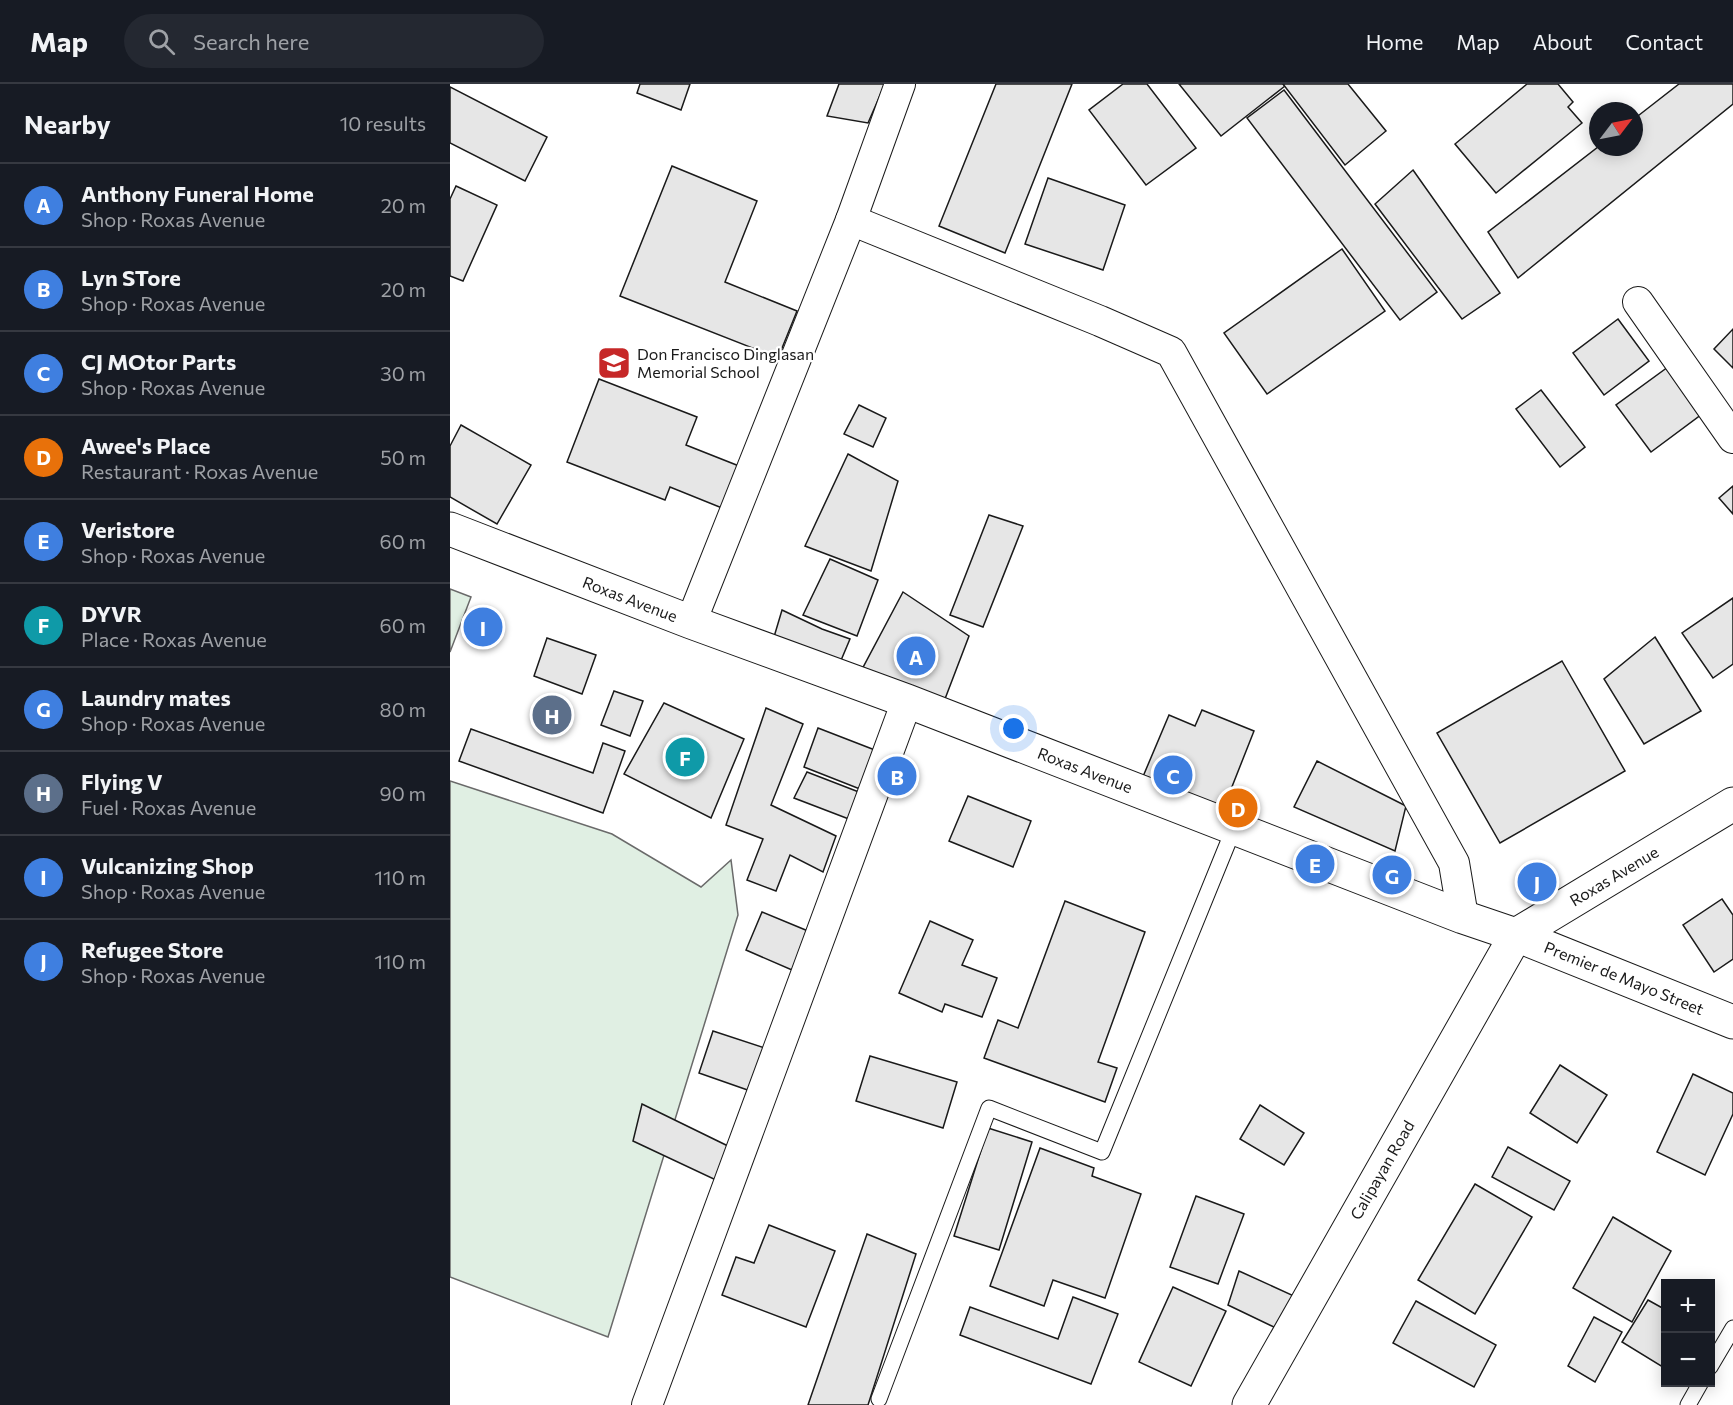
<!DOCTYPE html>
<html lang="en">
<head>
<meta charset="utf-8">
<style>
	:root { --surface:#171b24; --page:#242831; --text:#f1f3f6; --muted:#9ea1a6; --line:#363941; --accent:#ea580c }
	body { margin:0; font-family:Commissioner,sans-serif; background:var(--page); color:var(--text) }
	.controls { position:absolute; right:18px; bottom:18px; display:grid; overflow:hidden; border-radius:0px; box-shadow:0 3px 15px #0003 }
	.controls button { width:54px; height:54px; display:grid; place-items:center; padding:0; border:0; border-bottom:2px solid var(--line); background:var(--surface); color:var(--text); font:30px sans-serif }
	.compass { position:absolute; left:1139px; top:18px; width:54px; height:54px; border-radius:50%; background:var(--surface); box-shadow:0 3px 15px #0003; rotate:58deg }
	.you { position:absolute; left:564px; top:645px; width:21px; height:21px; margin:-15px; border:4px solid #fff; border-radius:50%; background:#1a73e8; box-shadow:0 0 0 9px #1a73e833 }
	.badge { display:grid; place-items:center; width:39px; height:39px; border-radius:50%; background:var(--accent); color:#fff; font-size:20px; font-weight:700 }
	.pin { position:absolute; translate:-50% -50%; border:3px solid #fff; box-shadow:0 2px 6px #0006 }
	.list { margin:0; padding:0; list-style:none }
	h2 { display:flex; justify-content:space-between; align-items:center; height:78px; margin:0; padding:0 24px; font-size:26px }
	h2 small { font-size:20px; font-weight:400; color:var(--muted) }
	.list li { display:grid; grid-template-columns:39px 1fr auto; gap:18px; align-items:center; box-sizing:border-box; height:84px; padding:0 24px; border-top:2px solid var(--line) }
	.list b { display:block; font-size:22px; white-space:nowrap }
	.list p { margin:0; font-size:20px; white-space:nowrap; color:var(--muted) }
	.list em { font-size:20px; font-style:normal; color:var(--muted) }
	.icon { flex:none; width:33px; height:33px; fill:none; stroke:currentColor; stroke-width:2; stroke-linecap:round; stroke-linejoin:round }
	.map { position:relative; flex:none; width:1283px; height:1321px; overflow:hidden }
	header { display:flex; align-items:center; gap:36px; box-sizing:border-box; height:84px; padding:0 30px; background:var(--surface); border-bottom:2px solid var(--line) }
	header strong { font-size:28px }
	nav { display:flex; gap:33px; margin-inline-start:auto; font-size:21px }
	.search { width:420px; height:54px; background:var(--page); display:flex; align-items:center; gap:15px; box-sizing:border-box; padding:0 21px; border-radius:33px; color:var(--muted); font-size:22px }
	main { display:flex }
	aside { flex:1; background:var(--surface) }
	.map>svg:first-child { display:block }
	.green { fill:#e0efe3; stroke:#6a6a6a; stroke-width:1.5 }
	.building { fill:#e6e6e6; stroke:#1a1a1a; stroke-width:1.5 }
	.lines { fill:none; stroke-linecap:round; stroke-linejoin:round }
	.service-casing { stroke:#1a1a1a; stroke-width:17 }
	.minor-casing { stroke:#1a1a1a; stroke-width:32 }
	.secondary-casing { stroke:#1a1a1a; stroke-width:35 }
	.primary-casing { stroke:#1a1a1a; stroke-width:35 }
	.service { stroke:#fff; stroke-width:15 }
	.minor { stroke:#fff; stroke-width:30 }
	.secondary { stroke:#fff; stroke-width:33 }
	.primary { stroke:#fff; stroke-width:33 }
	.labels { text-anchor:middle; stroke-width:4.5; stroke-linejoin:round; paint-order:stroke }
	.poi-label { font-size:16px; fill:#1a1a1a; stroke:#fff; text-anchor:start }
	.street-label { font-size:16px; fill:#1a1a1a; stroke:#fff }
</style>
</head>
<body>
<header>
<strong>Map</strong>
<div class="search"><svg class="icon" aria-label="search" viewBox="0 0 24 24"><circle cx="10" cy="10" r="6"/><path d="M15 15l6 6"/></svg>Search here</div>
<nav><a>Home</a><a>Map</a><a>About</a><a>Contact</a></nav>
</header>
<main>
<aside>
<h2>Nearby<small>10 results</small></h2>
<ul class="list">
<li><span class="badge" style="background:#3f7fe0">A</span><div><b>Anthony Funeral Home</b><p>Shop · Roxas Avenue</p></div><em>20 m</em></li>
<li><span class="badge" style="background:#3f7fe0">B</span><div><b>Lyn STore</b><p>Shop · Roxas Avenue</p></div><em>20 m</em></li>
<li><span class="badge" style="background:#3f7fe0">C</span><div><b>CJ MOtor Parts</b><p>Shop · Roxas Avenue</p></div><em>30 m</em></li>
<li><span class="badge" style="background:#e8710a">D</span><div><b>Awee's Place</b><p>Restaurant · Roxas Avenue</p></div><em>50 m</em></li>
<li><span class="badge" style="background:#3f7fe0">E</span><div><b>Veristore</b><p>Shop · Roxas Avenue</p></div><em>60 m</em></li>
<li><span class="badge" style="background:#0f9aa8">F</span><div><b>DYVR</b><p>Place · Roxas Avenue</p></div><em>60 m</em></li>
<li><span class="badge" style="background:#3f7fe0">G</span><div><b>Laundry mates</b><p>Shop · Roxas Avenue</p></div><em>80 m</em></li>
<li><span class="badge" style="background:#5c6f8a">H</span><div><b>Flying V</b><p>Fuel · Roxas Avenue</p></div><em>90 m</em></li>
<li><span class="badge" style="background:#3f7fe0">I</span><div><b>Vulcanizing Shop</b><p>Shop · Roxas Avenue</p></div><em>110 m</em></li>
<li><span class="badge" style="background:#3f7fe0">J</span><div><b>Refugee Store</b><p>Shop · Roxas Avenue</p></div><em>110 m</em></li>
</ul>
</aside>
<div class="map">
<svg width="1283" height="1321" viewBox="0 0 1283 1321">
	<rect width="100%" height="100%" fill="#fff"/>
	<!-- green -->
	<g class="green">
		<polygon points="0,505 21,513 0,568"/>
		<polygon points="0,697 162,750 251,803 281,776 288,831 158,1253 0,1193"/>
	</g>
	<!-- building -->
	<g class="building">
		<polygon points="190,0 240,0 231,26 187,9"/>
		<polygon points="389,0 435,0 418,39 377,32"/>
		<polygon points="546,0 622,0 555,169 489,142"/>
		<polygon points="673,0 697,0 746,64 696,101 639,26"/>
		<polygon points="729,0 833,0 835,2 771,52"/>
		<polygon points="833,0 898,0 936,47 895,81"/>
		<polygon points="1077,0 1108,0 1123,18 1118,23 1132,39 1046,109 1005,60"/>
		<polygon points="1229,0 1283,0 1283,20 1068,194 1038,148 1148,63 1184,63 1184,35"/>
		<polygon points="0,3 97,53 75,97 0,59"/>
		<polygon points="834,6 987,208 950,236 797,34"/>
		<polygon points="222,82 307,117 275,198 347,227 328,274 170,212"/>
		<polygon points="963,86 1050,209 1012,235 925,120"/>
		<polygon points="598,94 675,121 653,186 575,160"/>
		<polygon points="6,102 47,121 13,197 0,192 0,115"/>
		<polygon points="892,165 935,227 817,310 774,249"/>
		<polygon points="1168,235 1199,277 1154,311 1123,269"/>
		<polygon points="1283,245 1283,284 1264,265"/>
		<polygon points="1218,283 1252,330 1201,368 1166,321"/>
		<polygon points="149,295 247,333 236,361 289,382 272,424 220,403 215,416 117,378"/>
		<polygon points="1091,306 1135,363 1110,383 1066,325"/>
		<polygon points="409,321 436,334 423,363 394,350"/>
		<polygon points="11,341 81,381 47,440 0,413 0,362"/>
		<polygon points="398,370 448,397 421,487 355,462"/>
		<polygon points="1283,402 1283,430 1269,414"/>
		<polygon points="539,431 573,442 533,543 500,531"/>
		<polygon points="380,475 428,496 407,552 353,531"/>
		<polygon points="453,508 519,552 490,628 409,591"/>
		<polygon points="1283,514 1283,580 1263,594 1232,549"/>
		<polygon points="332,526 372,545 400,555 389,581 321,563"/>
		<polygon points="1205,553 1251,627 1194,660 1154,595"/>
		<polygon points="97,554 146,571 132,610 84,592"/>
		<polygon points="1112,577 1175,687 1050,759 987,649"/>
		<polygon points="164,607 193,617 180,652 151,641"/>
		<polygon points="214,619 294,655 261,734 174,690"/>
		<polygon points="316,624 353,640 321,721 386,752 373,788 340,771 326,807 297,796 313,755 276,741"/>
		<polygon points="752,626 804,647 770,733 689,702 719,631 745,642"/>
		<polygon points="368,644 430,668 415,707 354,683"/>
		<polygon points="21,645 143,689 153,659 175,667 153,729 9,677"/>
		<polygon points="867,677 956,722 945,767 844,723"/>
		<polygon points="357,688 414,710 404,737 344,714"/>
		<polygon points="518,712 581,737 563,783 499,757"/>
		<polygon points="1272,815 1283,831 1283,875 1264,888 1233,841"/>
		<polygon points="615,817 695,848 648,978 667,984 655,1018 534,974 548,936 568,944"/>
		<polygon points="312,828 358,847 342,886 296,866"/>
		<polygon points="480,837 523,856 512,881 547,894 532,933 495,920 492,928 449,909"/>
		<polygon points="263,947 324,967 309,1010 249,989"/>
		<polygon points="420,972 507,998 493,1044 406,1017"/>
		<polygon points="1110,981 1157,1011 1127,1059 1080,1029"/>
		<polygon points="1243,990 1283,1009 1283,1030 1255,1091 1207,1068"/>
		<polygon points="192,1020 280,1063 268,1097 183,1057"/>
		<polygon points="810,1021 854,1049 834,1081 790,1055"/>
		<polygon points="538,1044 582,1058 549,1166 504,1152"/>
		<polygon points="1058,1063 1120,1097 1104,1126 1042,1093"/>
		<polygon points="590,1064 644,1084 642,1092 691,1110 655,1214 603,1196 594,1222 540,1202"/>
		<polygon points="1025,1100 1082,1133 1025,1230 968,1196"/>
		<polygon points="746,1112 794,1130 768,1200 720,1183"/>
		<polygon points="1163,1133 1221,1167 1182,1238 1123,1204"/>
		<polygon points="319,1141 385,1167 356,1243 272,1211 286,1173 304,1179"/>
		<polygon points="417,1150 466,1170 418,1321 358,1321"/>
		<polygon points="789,1187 844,1212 828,1245 778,1221"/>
		<polygon points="723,1203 776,1227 741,1302 689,1278"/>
		<polygon points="623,1213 668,1230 641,1300 510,1251 520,1223 608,1255"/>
		<polygon points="1198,1216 1216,1226 1216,1285 1172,1258"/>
		<polygon points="966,1217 1046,1261 1024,1303 943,1259"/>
		<polygon points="1144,1233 1172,1248 1145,1298 1118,1282"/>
	</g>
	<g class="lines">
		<defs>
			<g id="service">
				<polyline points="1260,1283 1283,1244"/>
				<polyline points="429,1315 539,1024 652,1068 784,744"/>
				<polyline points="1238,1321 1251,1298"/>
			</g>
			<g id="minor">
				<polyline points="401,136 650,237 721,268 1004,779 1013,833"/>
				<polyline points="1188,218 1283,354"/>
				<polyline points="241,538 401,136 450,0"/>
				<polyline points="197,1321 457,617"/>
			</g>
			<polyline id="secondary" points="799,1321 1066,851 1283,938"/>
			<polyline id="primary" points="0,445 241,538 457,617 1013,833 1066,851 1283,720"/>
		</defs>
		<!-- service casing -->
		<use href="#service" class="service-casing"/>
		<!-- minor casing -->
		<use href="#minor" class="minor-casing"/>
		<!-- secondary casing -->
		<use href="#secondary" class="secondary-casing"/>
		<!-- primary casing -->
		<use href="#primary" class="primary-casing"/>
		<!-- service -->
		<use href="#service" class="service"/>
		<!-- minor -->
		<use href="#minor" class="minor"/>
		<!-- secondary -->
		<use href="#secondary" class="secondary"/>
		<!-- primary -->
		<use href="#primary" class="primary"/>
	</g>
	<!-- icons -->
	<defs>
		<symbol id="school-square" viewBox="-11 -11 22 22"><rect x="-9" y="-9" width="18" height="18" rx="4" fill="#c62828" stroke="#fff"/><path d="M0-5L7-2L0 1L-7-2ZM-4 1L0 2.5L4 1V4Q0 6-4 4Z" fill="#fff"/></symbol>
	</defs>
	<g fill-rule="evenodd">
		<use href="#school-square" x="145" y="260" width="38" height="38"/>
	</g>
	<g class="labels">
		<!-- poi labels -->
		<g class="poi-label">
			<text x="187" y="276">Don Francisco Dinglasan<tspan x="187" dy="18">Memorial School</tspan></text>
		</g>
		<!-- street labels -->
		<g class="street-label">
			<text transform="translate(180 515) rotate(21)" y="6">Roxas Avenue</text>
			<text transform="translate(635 686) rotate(21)" y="6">Roxas Avenue</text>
			<text transform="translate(1164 792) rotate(-31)" y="6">Roxas Avenue</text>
			<text transform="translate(1174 894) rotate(22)" y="6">Premier de Mayo Street</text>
			<text transform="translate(932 1086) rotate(-60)" y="6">Calipayan Road</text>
		</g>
	</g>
</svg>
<div class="controls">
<button>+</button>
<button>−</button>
</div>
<svg class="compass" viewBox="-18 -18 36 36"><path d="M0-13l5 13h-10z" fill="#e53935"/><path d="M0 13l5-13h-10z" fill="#9ea1a6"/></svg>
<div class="you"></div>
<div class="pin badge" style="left:466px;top:572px;background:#3f7fe0">A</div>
<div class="pin badge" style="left:447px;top:692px;background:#3f7fe0">B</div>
<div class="pin badge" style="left:723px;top:691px;background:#3f7fe0">C</div>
<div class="pin badge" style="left:788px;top:724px;background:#e8710a">D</div>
<div class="pin badge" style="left:865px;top:780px;background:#3f7fe0">E</div>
<div class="pin badge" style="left:235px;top:673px;background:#0f9aa8">F</div>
<div class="pin badge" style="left:942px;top:791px;background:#3f7fe0">G</div>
<div class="pin badge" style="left:102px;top:631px;background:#5c6f8a">H</div>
<div class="pin badge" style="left:33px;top:543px;background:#3f7fe0">I</div>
<div class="pin badge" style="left:1087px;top:798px;background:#3f7fe0">J</div>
</div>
</main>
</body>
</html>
